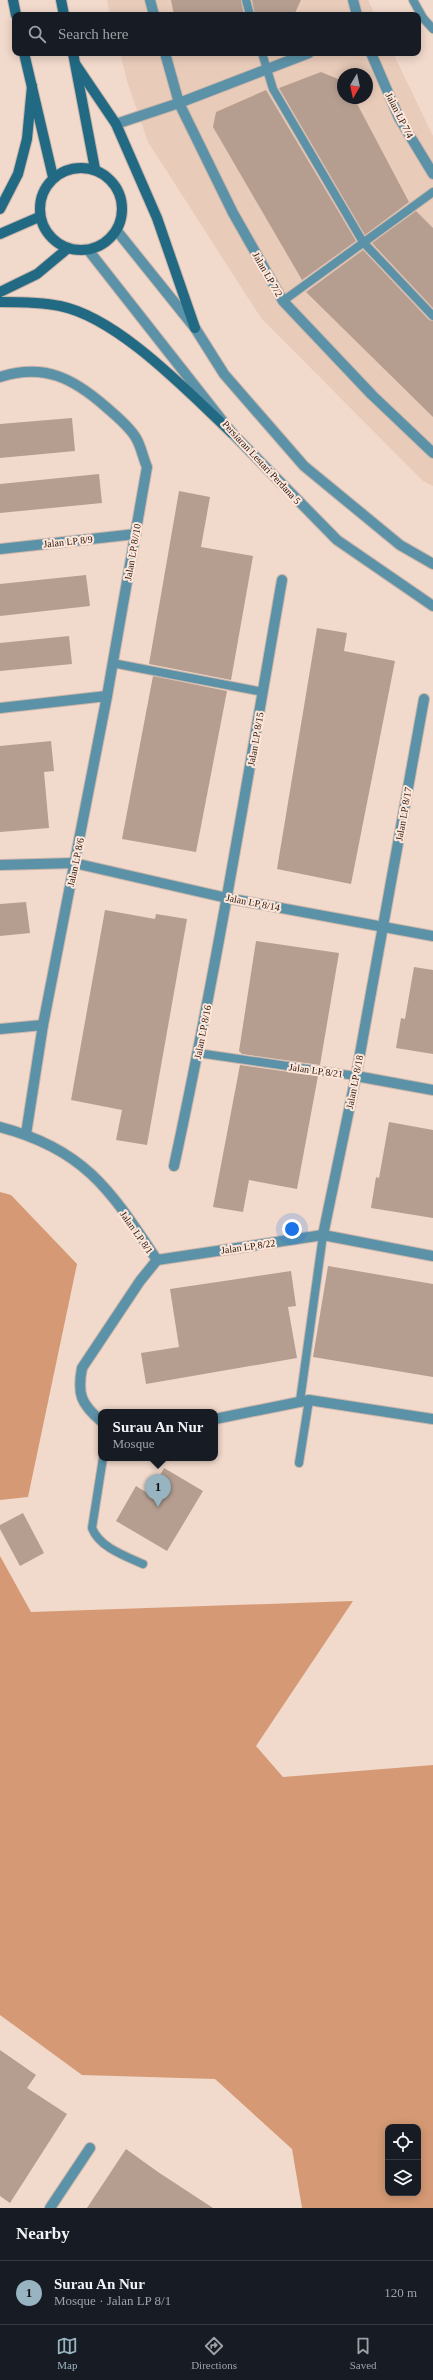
<!DOCTYPE html>
<html lang="en">
<head>
<meta charset="utf-8">
<style>
	:root { --surface:#171b24; --page:#20242c; --text:#f1f3f6; --muted:#9ea1a6; --line:#363941; --accent:#98b4c0 }
	body { margin:0; font-family:"Times New Roman",serif; background:var(--page); color:var(--text) }
	.controls { position:absolute; right:12px; bottom:12px; display:grid; overflow:hidden; border-radius:8px; box-shadow:0 2px 10px #0003 }
	.controls button { width:36px; height:36px; display:grid; place-items:center; padding:0; border:0; border-bottom:1px solid var(--line); background:var(--surface); color:var(--text); font:20px sans-serif }
	.compass { position:absolute; left:337px; top:68px; width:36px; height:36px; border-radius:50%; background:var(--surface); box-shadow:0 2px 10px #0003; rotate:189deg }
	.you { position:absolute; left:292px; top:1229px; width:14px; height:14px; margin:-10px; border:3px solid #fff; border-radius:50%; background:#1a73e8; box-shadow:0 0 0 6px #1a73e833 }
	.badge { display:grid; place-items:center; width:26px; height:26px; border-radius:50%; background:var(--accent); color:#111; font-size:13px; font-weight:700 }
	.pin { position:absolute; translate:-50% -33px; filter:drop-shadow(0 1px 2px #0008) }
	.pin::after { content:''; position:absolute; top:21px; width:14px; height:12px; background:inherit; clip-path:polygon(0 0,100% 0,50% 100%) }
	.popup { position:absolute; left:98px; top:1409px; width:120px; height:52px; box-sizing:border-box; display:grid; place-content:center; border-radius:8px; background:var(--surface); filter:drop-shadow(0 1px 3px #0005); font-size:13px; white-space:nowrap; color:var(--muted) }
	.popup b { font-size:15px; color:var(--text) }
	.popup::after { content:''; position:absolute; left:50%; top:100%; margin-left:-8px; border:8px solid transparent; border-top-color:var(--surface) }
	.list { margin:0; padding:0; list-style:none }
	h2 { display:flex; justify-content:space-between; align-items:center; height:52px; margin:0; padding:0 16px; font-size:17px }
	h2 small { font-size:13px; font-weight:400; color:var(--muted) }
	.list li { display:grid; grid-template-columns:26px 1fr auto; gap:12px; align-items:center; box-sizing:border-box; height:64px; padding:0 16px; border-top:1px solid var(--line) }
	.list b { display:block; font-size:15px; white-space:nowrap }
	.list p { margin:0; font-size:13px; white-space:nowrap; color:var(--muted) }
	.list em { font-size:13px; font-style:normal; color:var(--muted) }
	.icon { flex:none; width:22px; height:22px; fill:none; stroke:currentColor; stroke-width:2; stroke-linecap:round; stroke-linejoin:round }
	.map { position:relative; flex:none; width:433px; height:2208px; overflow:hidden }
	.search { position:absolute; background:var(--surface); box-shadow:0 2px 10px #0003; left:12px; right:12px; top:12px; height:44px; display:flex; align-items:center; gap:10px; box-sizing:border-box; padding:0 14px; border-radius:8px; color:var(--muted); font-size:15px }
	.sheet { height:116px; background:var(--surface) }
	nav { display:flex; justify-content:space-around; align-items:center; box-sizing:border-box; height:56px; border-top:1px solid var(--line); background:var(--surface); font-size:11px; color:var(--muted) }
	nav a { display:grid; justify-items:center; gap:2px }
	nav .on { color:var(--accent) }
	.map>svg:first-child { display:block }
	.built { fill:#e9cbb9; fill-rule:evenodd }
	.forest { fill:#d59a75; fill-rule:evenodd }
	.building { fill:#b59e90 }
	.lines { fill:none; stroke-linecap:round; stroke-linejoin:round }
	.service-casing { stroke:#cbb6aa; stroke-width:10 }
	.minor-casing { stroke:#cbb6aa; stroke-width:12 }
	.tertiary-casing { stroke:#cbb6aa; stroke-width:12 }
	.secondary-casing { stroke:#cbb6aa; stroke-width:12 }
	.service { stroke:#5c92a8; stroke-width:8 }
	.minor { stroke:#5c92a8; stroke-width:10 }
	.tertiary { stroke:#5c92a8; stroke-width:10 }
	.secondary { stroke:#226a84; stroke-width:10 }
	.labels { text-anchor:middle; stroke-width:4; stroke-linejoin:round; paint-order:stroke }
	.street-label { font-size:10px; fill:#1f1711; stroke:#ffe6d8 }
</style>
</head>
<body>
<div class="map">
<svg width="433" height="2208" viewBox="0 0 433 2208">
	<rect width="100%" height="100%" fill="#f1d9cb"/>
	<!-- built -->
	<g class="built">
		<polygon points="107,0 368,0 375,15 110,15"/>
		<path d="M120,53H393L433,136V486L423,481L261,318L148,142L127,81ZM343,74H367V98H343Z"/>
	</g>
	<!-- forest -->
	<g class="forest">
		<polygon points="0,1192 11,1195 77,1264 28,1497 0,1500"/>
		<path d="M0,1556L31,1612L353,1601L256,1746L283,1777L433,1765V2208H302L292,2149L215,2079L82,2075L0,2015ZM388,2127H418V2193H388Z"/>
	</g>
	<!-- building -->
	<g class="building">
		<polygon points="171,0 241,0 244,15 174,15"/>
		<polygon points="252,0 301,0 295,13 290,15 255,15"/>
		<polygon points="321,72 343,81 343,98 354,98 409,202 365,235 279,88"/>
		<polygon points="266,90 356,241 302,280 213,127 216,112"/>
		<polygon points="416,211 433,228 433,308 372,243"/>
		<polygon points="363,250 429,320 433,321 433,417 306,292"/>
		<polygon points="72,418 75,451 0,458 0,424"/>
		<polygon points="99,474 102,503 0,513 0,484"/>
		<polygon points="179,491 210,497 201,547 253,556 231,680 149,664"/>
		<polygon points="86,575 90,606 0,616 0,584"/>
		<polygon points="317,628 347,633 344,651 395,661 351,884 277,869"/>
		<polygon points="69,636 72,664 0,671 0,643"/>
		<polygon points="153,676 227,691 196,852 122,839"/>
		<polygon points="51,741 54,771 44,772 49,828 0,832 0,746"/>
		<polygon points="26,902 30,933 0,936 0,904"/>
		<polygon points="105,910 155,919 156,914 187,919 147,1145 116,1140 122,1110 71,1100"/>
		<polygon points="256,941 339,953 320,1065 242,1054 239,1051"/>
		<polygon points="414,967 433,970 433,1054 396,1048 401,1018 405,1019"/>
		<polygon points="240,1065 318,1076 297,1189 249,1180 243,1212 213,1207"/>
		<polygon points="389,1122 433,1130 433,1218 371,1208 376,1177 379,1178"/>
		<polygon points="328,1266 433,1284 433,1377 313,1357"/>
		<polygon points="291,1271 296,1306 288,1307 297,1358 146,1384 141,1353 179,1347 170,1289"/>
		<polygon points="164,1468 203,1491 167,1551 116,1521 136,1486 149,1494"/>
		<polygon points="23,1513 44,1553 20,1566 0,1529 0,1525"/>
		<polygon points="0,2050 36,2075 27,2088 67,2114 10,2203 0,2196"/>
		<polygon points="126,2149 158,2172 213,2208 87,2208"/>
	</g>
	<g class="lines">
		<defs>
			<g id="service">
				<polyline points="246,0 250,15"/>
				<polyline points="413,0 423,18 418,19"/>
				<polyline points="423,18 433,29"/>
				<polyline points="262,53 273,89 363,242 433,316"/>
				<polyline points="283,301 433,192"/>
				<polyline points="112,663 263,692"/>
				<polyline points="198,1053 356,1076"/>
				<polyline points="300,1401 323,1235"/>
				<path d="M103,1458L92,1528C99,1547 125,1556 143,1564"/>
				<polyline points="299,1463 309,1400"/>
			</g>
			<g id="minor">
				<polyline points="150,0 154,15"/>
				<polyline points="353,0 357,15"/>
				<polyline points="165,53 179,103 233,213 283,301 372,395 433,453"/>
				<polyline points="371,53 399,118 433,174"/>
				<polyline points="116,124 179,103 309,53"/>
				<path d="M0,377C44,363 73,378 106,407C116,416 129,426 136,438C141,446 143,458 147,467L107,696"/>
				<polyline points="0,549 136,534"/>
				<polyline points="0,708 107,696 43,1025 26,1134"/>
				<polyline points="0,865 74,863 227,898 433,936"/>
				<polyline points="0,1029 43,1025"/>
				<polyline points="356,1076 433,1090"/>
				<path d="M0,1127C85,1149 111,1191 157,1260L140,1281L82,1368C77,1394 81,1404 101,1421"/>
				<path d="M174,1166C216,972 248,776 282,580"/>
				<polyline points="323,1235 356,1076 424,699"/>
				<polyline points="157,1260 323,1235 433,1256"/>
				<polyline points="215,1419 309,1400 433,1419"/>
				<polyline points="50,2208 90,2148"/>
			</g>
			<g id="tertiary">
				<polyline points="117,231 195,328 224,374 304,466 400,545 433,564"/>
				<polyline points="89,251 232,433 337,540 433,606"/>
			</g>
			<g id="secondary">
				<polyline points="13,0 16,15"/>
				<polyline points="61,0 64,15"/>
				<polyline points="24,53 53,177"/>
				<polyline points="73,53 95,169"/>
				<polyline points="76,65 116,124 157,218 195,328"/>
				<circle cx="81" cy="209" r="41"/>
				<polyline points="0,209 18,174 27,139 32,86"/>
				<polyline points="0,234 39,217"/>
				<polyline points="0,292 37,274 67,249"/>
				<path d="M0,302C20,302 41,302 60,306C119,318 189,393 232,433"/>
			</g>
		</defs>
		<!-- service casing -->
		<use href="#service" class="service-casing"/>
		<!-- minor casing -->
		<use href="#minor" class="minor-casing"/>
		<!-- tertiary casing -->
		<use href="#tertiary" class="tertiary-casing"/>
		<!-- secondary casing -->
		<use href="#secondary" class="secondary-casing"/>
		<!-- service -->
		<use href="#service" class="service"/>
		<!-- minor -->
		<use href="#minor" class="minor"/>
		<!-- tertiary -->
		<use href="#tertiary" class="tertiary"/>
		<!-- secondary -->
		<use href="#secondary" class="secondary"/>
	</g>
	<g class="labels">
		<!-- street labels -->
		<g class="street-label">
			<text transform="translate(400 115) rotate(63)" y="4">Jalan LP 7/4</text>
			<text transform="translate(268 274) rotate(60)" y="4">Jalan LP 7/2</text>
			<text transform="translate(262 462) rotate(47)" y="4">Persiaran Lestari Perdana 5</text>
			<text transform="translate(68 541) rotate(-6)" y="4">Jalan LP 8/9</text>
			<text transform="translate(132 552) rotate(-80)" y="4">Jalan LP 8//10</text>
			<text transform="translate(255 739) rotate(-80)" y="4">Jalan LP 8/15</text>
			<text transform="translate(403 814) rotate(-80)" y="4">Jalan LP 8/17</text>
			<text transform="translate(75 862) rotate(-78)" y="4">Jalan LP 8/6</text>
			<text transform="translate(253 902) rotate(11)" y="4">Jalan LP 8/14</text>
			<text transform="translate(202 1032) rotate(-79)" y="4">Jalan LP 8/16</text>
			<text transform="translate(316 1070) rotate(8)" y="4">Jalan LP 8/21</text>
			<text transform="translate(354 1082) rotate(-79)" y="4">Jalan LP 8/18</text>
			<text transform="translate(137 1232) rotate(55)" y="4">Jalan LP 8/1</text>
			<text transform="translate(248 1246) rotate(-8)" y="4">Jalan LP 8/22</text>
		</g>
	</g>
</svg>
<div class="controls">
<button><svg class="icon" aria-label="locate" viewBox="0 0 24 24"><circle cx="12" cy="12" r="6"/><path d="M12 2v4M12 18v4M2 12h4M18 12h4"/></svg></button>
<button><svg class="icon" aria-label="layers" viewBox="0 0 24 24"><path d="M12 4l9 5-9 5-9-5zM3 14l9 5 9-5"/></svg></button>
</div>
<svg class="compass" viewBox="-18 -18 36 36"><path d="M0-13l5 13h-10z" fill="#e53935"/><path d="M0 13l5-13h-10z" fill="#9ea1a6"/></svg>
<div class="you"></div>
<div class="pin badge" style="left:158px;top:1507px">1</div>
<div class="popup"><b>Surau An Nur</b>Mosque</div>
<div class="search"><svg class="icon" aria-label="search" viewBox="0 0 24 24"><circle cx="10" cy="10" r="6"/><path d="M15 15l6 6"/></svg>Search here</div>
</div>
<section class="sheet">
<h2>Nearby<small></small></h2>
<ul class="list">
<li><span class="badge">1</span><div><b>Surau An Nur</b><p>Mosque · Jalan LP 8/1</p></div><em>120 m</em></li>
</ul>
</section>
<nav>
<a class="on"><svg class="icon" aria-label="map" viewBox="0 0 24 24"><path d="M3 6l6-2 6 2 6-2v14l-6 2-6-2-6 2zM9 4v14M15 6v14"/></svg>Map</a>
<a><svg class="icon" aria-label="directions" viewBox="0 0 24 24"><path d="M12 3l9 9-9 9-9-9zM9 14v-3h6M13 9l2 2-2 2"/></svg>Directions</a>
<a><svg class="icon" aria-label="saved" viewBox="0 0 24 24"><path d="M7 4h10v16l-5-4-5 4z"/></svg>Saved</a>
</nav>
</body>
</html>
